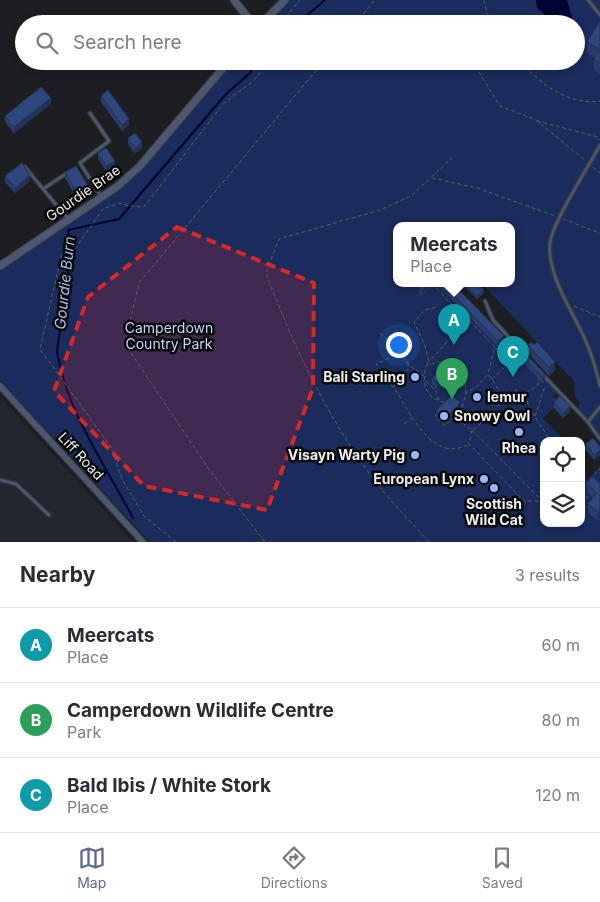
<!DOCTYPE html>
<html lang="en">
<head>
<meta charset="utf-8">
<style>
	:root { --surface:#fff; --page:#f2f2f3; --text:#2b2b33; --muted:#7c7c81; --line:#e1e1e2; --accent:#5c6a8e }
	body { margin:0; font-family:Inter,sans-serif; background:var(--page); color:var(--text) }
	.controls { position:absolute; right:15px; bottom:15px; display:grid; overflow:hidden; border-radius:10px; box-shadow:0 2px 8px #0003 }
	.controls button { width:45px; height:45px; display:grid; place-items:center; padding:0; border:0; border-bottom:1px solid var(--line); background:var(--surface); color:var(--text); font:25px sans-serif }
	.you { position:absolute; left:398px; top:344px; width:18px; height:18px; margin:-12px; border:4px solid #fff; border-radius:50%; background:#1a73e8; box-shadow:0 0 0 8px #1a73e833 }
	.badge { display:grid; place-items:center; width:32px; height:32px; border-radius:50%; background:var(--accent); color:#fff; font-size:16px; font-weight:700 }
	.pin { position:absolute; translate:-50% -41px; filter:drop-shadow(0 1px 2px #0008) }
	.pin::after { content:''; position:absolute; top:26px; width:18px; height:15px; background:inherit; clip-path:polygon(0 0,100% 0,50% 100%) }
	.popup { position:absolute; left:393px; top:222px; width:122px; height:65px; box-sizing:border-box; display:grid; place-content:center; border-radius:10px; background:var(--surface); filter:drop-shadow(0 1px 4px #0005); font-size:16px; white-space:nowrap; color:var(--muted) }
	.popup b { font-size:19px; color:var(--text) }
	.popup::after { content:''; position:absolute; left:50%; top:100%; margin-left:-10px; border:10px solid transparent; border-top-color:var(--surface) }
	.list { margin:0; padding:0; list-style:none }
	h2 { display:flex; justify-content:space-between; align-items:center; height:65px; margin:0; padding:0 20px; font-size:21px }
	h2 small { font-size:16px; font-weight:400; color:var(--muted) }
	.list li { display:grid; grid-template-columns:32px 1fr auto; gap:15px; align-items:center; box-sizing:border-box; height:75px; padding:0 20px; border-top:1px solid var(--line) }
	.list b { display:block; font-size:19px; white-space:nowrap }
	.list p { margin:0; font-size:16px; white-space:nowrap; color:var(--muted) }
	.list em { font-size:16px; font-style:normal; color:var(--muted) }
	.icon { flex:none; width:28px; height:28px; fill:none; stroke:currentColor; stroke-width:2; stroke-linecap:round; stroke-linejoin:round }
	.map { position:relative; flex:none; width:600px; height:542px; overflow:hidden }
	.search { position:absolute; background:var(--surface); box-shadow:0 2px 8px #0003; left:15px; right:15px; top:15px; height:55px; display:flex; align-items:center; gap:12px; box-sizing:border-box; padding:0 18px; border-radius:28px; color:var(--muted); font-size:19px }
	.sheet { height:290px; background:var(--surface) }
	nav { display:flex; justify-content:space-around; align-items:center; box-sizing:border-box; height:70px; border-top:1px solid var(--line); background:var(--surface); font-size:14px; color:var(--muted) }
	nav a { display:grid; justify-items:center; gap:2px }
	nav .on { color:var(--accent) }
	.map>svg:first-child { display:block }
	.built { fill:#22262e }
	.green { fill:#1a2c5c }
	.water { fill:#010335 }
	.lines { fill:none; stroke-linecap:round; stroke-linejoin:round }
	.stream { stroke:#010335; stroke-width:2 }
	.service-casing { stroke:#3a3b3e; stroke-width:5 }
	.minor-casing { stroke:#3a3b3e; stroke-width:8 }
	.tertiary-casing { stroke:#3a3b3e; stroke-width:9 }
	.path { stroke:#5c5d60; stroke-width:1; stroke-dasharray:4 2.5; stroke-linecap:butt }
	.service { stroke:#4c5770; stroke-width:2.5 }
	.minor { stroke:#4c5770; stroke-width:5.5 }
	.tertiary { stroke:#4c5770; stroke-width:7 }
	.wall { fill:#293d6c }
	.shaded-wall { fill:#223258 }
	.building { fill:#30477e; stroke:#223258 }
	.marked { fill:#d62828; fill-opacity:0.2; stroke:#d62828; stroke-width:4; stroke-dasharray:10 6; stroke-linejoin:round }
	.poi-dot { fill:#97b6fd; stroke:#080809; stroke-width:2 }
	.labels { text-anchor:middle; stroke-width:5; stroke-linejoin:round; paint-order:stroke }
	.street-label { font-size:14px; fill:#ecedef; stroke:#080809 }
	.park-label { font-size:14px; fill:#c6d5f8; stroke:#080809 }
	.poi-label { font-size:14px; font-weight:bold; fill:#ecedef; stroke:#080809; text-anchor:end }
	.water-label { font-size:15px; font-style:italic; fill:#a8bff2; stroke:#080809 }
</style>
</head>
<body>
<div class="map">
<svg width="600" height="542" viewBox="0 0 600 542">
	<rect width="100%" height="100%" fill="#1d1e21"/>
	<!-- built -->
	<polygon class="built" points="0,396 22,421 133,542 0,542"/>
	<!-- green -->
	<polygon class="green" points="285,0 600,0 600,444 577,410 580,403 575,397 574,381 482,284 512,284 512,226 396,226 396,284 451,284 557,392 553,396 560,402 543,418 565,441 544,441 544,523 581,523 581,476 587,480 600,466 600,542 150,542 0,380 0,269 118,186 229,61 576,61 576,24 261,24"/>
	<!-- water -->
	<polygon class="water" points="536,0 567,0 572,18 570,23 556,24 537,8"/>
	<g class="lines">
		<!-- stream -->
		<g class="stream">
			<polyline points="297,24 325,0"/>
			<path d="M133,518C106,466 67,412 57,352L70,258L68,230L119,219L226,94L249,74L259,61"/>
		</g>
		<defs>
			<g id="service">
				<polyline points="588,0 600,15"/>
				<polyline points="90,113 109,141 80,163 101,196"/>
				<path d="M600,145C589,166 552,223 550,243C547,274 571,309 583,335C591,351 596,369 600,386"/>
				<polyline points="25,167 67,218"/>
				<polyline points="43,189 67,173"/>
				<polyline points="485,301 493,320 515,344"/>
				<polyline points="542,374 588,422"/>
				<polyline points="600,407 588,422 600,439"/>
				<polyline points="0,480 16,484 49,515"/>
			</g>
			<polyline id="minor" points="0,386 143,542"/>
			<g id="tertiary">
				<polyline points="234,0 253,24"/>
				<polyline points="261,24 285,0"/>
				<polyline points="0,266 118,186 140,166 229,61"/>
			</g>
		</defs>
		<!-- service casing -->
		<use href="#service" class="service-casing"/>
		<!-- minor casing -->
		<use href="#minor" class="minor-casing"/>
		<!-- tertiary casing -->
		<use href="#tertiary" class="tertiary-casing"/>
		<!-- path -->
		<g class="path">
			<polyline points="484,0 487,13 494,24"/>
			<polyline points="285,24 289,13 300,0"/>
			<polyline points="355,24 375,0"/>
			<polyline points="472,61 500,106 536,120 586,161"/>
			<path d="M521,61C538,84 571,106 600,101"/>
			<polyline points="537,121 598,137 599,140"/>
			<polyline points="593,167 600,173"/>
			<polyline points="432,178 477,188 555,216"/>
			<polyline points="563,219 600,233"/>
			<polyline points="432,284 456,309 457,323"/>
			<polyline points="574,306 600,317"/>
			<polyline points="465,328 471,322 495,347 488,374"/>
			<polyline points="380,333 399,351 410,366 424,376"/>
			<polyline points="495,348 503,352 509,344"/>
			<polyline points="504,352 507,363"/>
			<polyline points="429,361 425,346 414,322 425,310 437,307"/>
			<path d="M408,363V369L396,380L394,387C410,412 432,465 469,444"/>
			<polyline points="427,364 456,332 463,331 464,327 461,323"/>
			<polyline points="492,379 508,364"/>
			<polyline points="426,381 436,391 439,400"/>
			<polyline points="393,387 376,364 389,358 395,349"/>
			<polyline points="526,393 538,385 538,379"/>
			<path d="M444,403C440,400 436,400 433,398C424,393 422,372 427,365L452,360L460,362L464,369L466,393"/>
			<polyline points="454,413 468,428 475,429 505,399"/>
			<path d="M437,414L435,416L445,426L453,418H459L466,393L476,387L488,374L505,398L516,390L525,394C529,412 541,424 550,441"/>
			<polyline points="535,416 545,386"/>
			<polyline points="404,424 412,417"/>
			<polyline points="472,430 469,444 524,501 542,501"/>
			<polyline points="472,430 544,503"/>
			<polyline points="581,489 600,469"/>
			<polyline points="581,492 591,500"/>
			<polyline points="176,542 144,516 122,479 111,447 40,349 62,253 75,249 103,209 119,203 130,206 144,207 223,104 253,81 271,61"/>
			<polyline points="265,542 208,468 125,344 139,283 324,61"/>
			<path d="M429,542C412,523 394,505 378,485C329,421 294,348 266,273L279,239L380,210L411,196L452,158"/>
		</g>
		<!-- service -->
		<use href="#service" class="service"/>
		<!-- minor -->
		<use href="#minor" class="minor"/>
		<!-- tertiary -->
		<use href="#tertiary" class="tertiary"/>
	</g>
	<!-- wall -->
	<g class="wall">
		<polygon points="600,22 600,74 594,70 594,59 595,57 587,53 587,42"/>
		<polygon points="101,96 129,125 122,131 101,102"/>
		<polygon points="51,104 14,133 5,122 5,116"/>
		<polygon points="128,138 142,148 135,154 128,144"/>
		<polygon points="98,153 115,167 106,171 98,159"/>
		<polygon points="65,172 89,193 78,200 65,178"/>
		<polygon points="5,176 30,181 15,193 5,182"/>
		<polygon points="432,284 432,286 422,296 419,292 419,286"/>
		<polygon points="437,284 453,284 504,341 498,347"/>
		<polygon points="462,284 478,284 484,293 477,299"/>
		<polygon points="528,345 555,370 549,376 528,353"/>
		<polygon points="522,353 545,380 542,383 521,360 521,358 507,370"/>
		<polygon points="432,378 444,383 437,389 432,384"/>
		<polygon points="554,402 570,412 563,418 554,408"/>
		<polygon points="460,408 445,424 436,416 436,411"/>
		<polygon points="586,444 600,447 600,455 594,460 586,450"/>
		<polygon points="600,483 600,519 598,521 588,513 588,504 593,498 587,492 587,484"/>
	</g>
	<!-- shaded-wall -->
	<g class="shaded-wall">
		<polygon points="51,98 51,104 14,133 14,127"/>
		<polygon points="129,119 129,125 122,131 122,125"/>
		<polygon points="142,142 142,148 135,154 135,148"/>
		<polygon points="115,161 115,167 106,171 106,166"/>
		<polygon points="30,175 30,181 15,193 15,188"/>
		<polygon points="89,187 89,193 78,200 78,194"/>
		<polygon points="428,284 432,284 432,286 422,296 422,290"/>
		<polygon points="484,290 484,293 477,299 477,296"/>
		<polygon points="462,326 462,329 457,330 457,328"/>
		<polygon points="504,336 504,341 498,347 498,341"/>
		<polygon points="522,351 522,356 521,354 521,358 507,370 507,365"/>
		<polygon points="555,362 555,370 549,376 549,367"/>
		<polygon points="545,374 545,380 542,383 542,377"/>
		<polygon points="444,377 444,383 437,389 437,383"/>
		<polygon points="460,403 460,408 445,424 445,419"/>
		<polygon points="570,406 570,412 563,418 563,413"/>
		<polygon points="600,450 600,455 594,460 594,455"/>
		<polygon points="600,510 600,519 598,521 598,512"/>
	</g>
	<!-- building -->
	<g class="building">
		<polygon points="600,21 600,63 594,59 600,49 587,42"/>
		<polygon points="41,87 51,98 14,127 5,116"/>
		<polygon points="108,90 129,119 122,125 101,96"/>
		<polygon points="135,133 142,142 135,148 128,138"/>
		<polygon points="106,148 115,161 106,166 98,153"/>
		<polygon points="22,163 30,175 15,188 5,176"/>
		<polygon points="76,166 89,187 78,194 65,172"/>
		<polygon points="421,284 428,284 422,290 419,286"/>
		<polygon points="443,284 453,284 504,336 498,341"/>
		<polygon points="465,284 478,284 484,290 477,296"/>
		<polygon points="460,321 462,326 457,328 456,323"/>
		<polygon points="515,342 522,351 507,365 508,349"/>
		<polygon points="531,342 534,345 537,342 555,362 549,367 528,345"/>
		<polygon points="524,352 545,374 542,377 521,354"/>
		<polygon points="439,372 444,377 437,383 432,378"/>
		<polygon points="452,395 460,403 445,419 436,411"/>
		<polygon points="560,396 570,406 563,413 554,402"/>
		<polygon points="593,438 600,447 600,450 594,455 586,444"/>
		<polygon points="592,477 600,483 600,510 598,512 588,504 597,493 587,484"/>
	</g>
	<!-- marked area -->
	<path class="marked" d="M177,227L314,283L313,388L267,510L144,486L54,391L88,297Z"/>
	<!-- markers -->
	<g class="poi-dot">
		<circle cx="415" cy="377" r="5"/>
		<circle cx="477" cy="397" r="5"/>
		<circle cx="444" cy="416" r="5"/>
		<circle cx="519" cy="432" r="5"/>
		<circle cx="415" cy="455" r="5"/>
		<circle cx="484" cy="479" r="5"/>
		<circle cx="494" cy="488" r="5"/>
	</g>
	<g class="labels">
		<!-- street labels -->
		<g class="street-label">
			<text transform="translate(83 193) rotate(-35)" y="5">Gourdie Brae</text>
			<text transform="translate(81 456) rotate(47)" y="5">Liff Road</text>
		</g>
		<!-- park labels -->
		<g class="park-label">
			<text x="169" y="333">Camperdown<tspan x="169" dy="16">Country Park</tspan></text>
		</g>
		<!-- poi labels -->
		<g class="poi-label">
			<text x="405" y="382">Bali Starling</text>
			<text x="487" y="402" text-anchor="start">lemur</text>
			<text x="454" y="421" text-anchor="start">Snowy Owl</text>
			<text x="519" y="453" text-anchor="middle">Rhea</text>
			<text x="405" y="460">Visayn Warty Pig</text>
			<text x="474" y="484">European Lynx</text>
			<text x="494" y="509" text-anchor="middle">Scottish<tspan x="494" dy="16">Wild Cat</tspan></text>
		</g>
		<!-- water labels -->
		<g class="water-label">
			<text transform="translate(65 283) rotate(-84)" y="5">Gourdie Burn</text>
		</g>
	</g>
</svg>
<div class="controls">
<button><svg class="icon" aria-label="locate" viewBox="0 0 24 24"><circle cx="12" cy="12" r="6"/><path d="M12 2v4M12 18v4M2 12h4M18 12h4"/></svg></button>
<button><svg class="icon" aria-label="layers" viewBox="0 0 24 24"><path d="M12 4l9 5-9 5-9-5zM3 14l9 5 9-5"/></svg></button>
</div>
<div class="you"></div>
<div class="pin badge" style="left:454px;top:345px;background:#0f9aa8">A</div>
<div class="popup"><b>Meercats</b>Place</div>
<div class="pin badge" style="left:452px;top:399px;background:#2e9e5b">B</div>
<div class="pin badge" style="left:513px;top:377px;background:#0f9aa8">C</div>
<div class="search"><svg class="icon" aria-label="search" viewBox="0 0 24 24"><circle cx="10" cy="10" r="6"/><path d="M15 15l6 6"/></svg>Search here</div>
</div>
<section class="sheet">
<h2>Nearby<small>3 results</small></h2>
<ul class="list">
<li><span class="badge" style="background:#0f9aa8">A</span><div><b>Meercats</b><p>Place</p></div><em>60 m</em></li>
<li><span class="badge" style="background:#2e9e5b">B</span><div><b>Camperdown Wildlife Centre</b><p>Park</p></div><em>80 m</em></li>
<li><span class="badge" style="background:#0f9aa8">C</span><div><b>Bald Ibis / White Stork</b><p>Place</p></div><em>120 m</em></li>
</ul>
</section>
<nav>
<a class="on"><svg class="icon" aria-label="map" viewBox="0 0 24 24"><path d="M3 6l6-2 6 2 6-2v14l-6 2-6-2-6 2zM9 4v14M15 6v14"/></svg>Map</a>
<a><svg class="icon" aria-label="directions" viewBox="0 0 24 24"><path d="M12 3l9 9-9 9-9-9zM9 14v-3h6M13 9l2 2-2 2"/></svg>Directions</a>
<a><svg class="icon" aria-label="saved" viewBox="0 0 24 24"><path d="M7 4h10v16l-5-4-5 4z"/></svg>Saved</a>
</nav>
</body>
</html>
